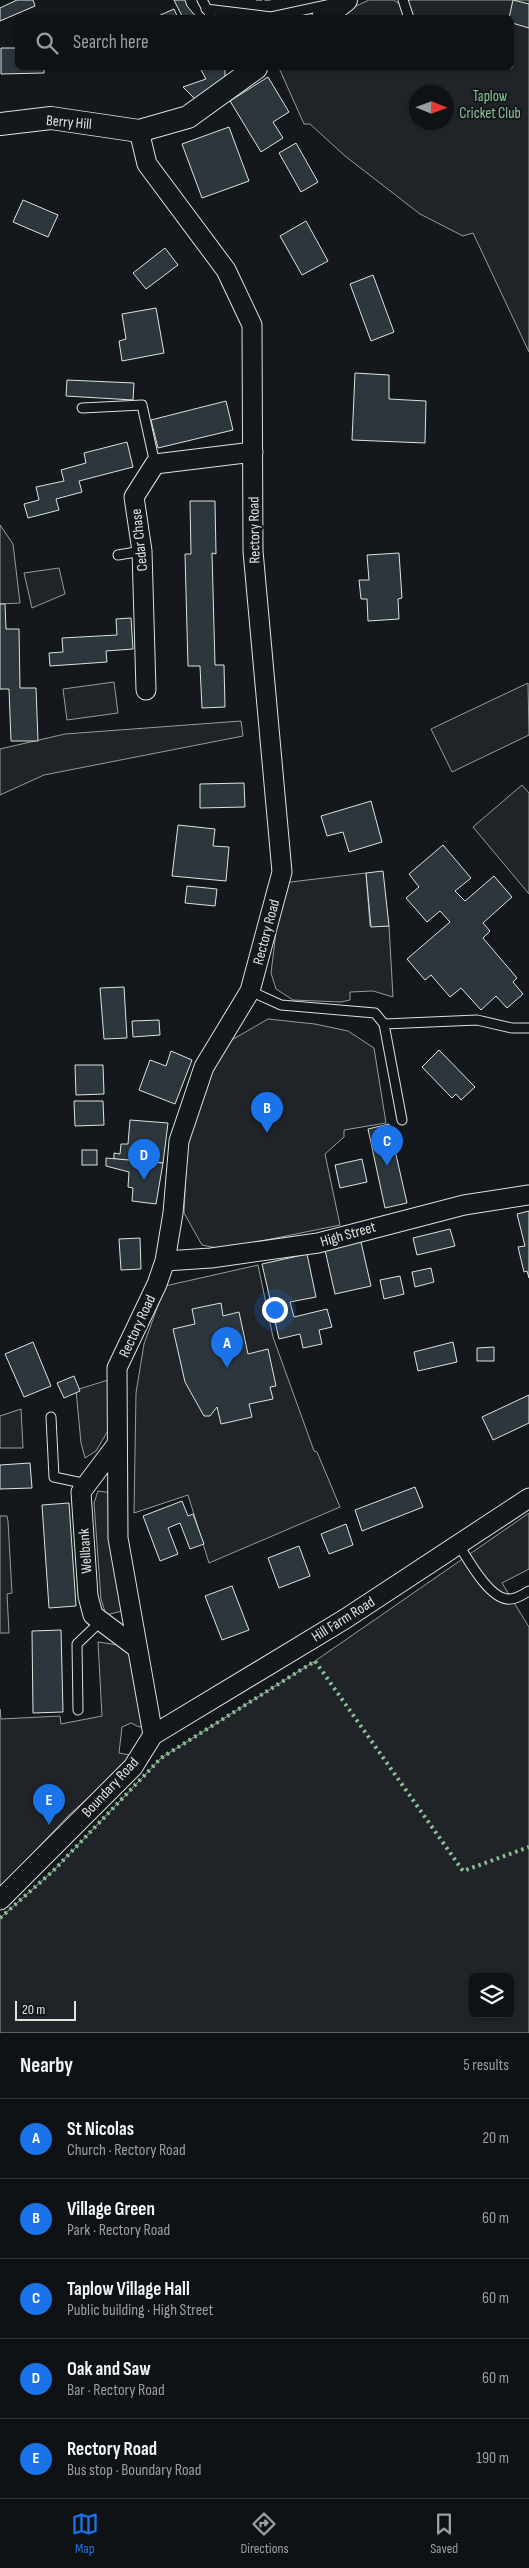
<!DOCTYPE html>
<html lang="en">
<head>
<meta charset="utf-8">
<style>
	:root { --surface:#0f1215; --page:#181b1e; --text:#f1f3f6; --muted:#9b9ea0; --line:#2f3234; --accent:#1a73e8 }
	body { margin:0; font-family:"Sofia Sans Condensed",sans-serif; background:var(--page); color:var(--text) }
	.controls { position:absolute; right:15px; bottom:15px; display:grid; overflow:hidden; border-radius:8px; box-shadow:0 1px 4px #0004 }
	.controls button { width:45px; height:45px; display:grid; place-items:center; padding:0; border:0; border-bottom:1px solid var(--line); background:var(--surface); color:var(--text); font:25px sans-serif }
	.compass { position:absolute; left:409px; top:85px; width:45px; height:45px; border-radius:50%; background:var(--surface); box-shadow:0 1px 4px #0004; rotate:91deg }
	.scale { position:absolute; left:15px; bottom:12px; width:61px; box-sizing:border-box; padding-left:5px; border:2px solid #d8e6dc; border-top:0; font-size:14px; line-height:18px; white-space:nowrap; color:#d8e6dc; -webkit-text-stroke:4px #14181c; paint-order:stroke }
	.you { position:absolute; left:274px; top:1309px; width:18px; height:18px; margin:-12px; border:4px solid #fff; border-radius:50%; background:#1a73e8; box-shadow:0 0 0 8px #1a73e833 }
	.badge { display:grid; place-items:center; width:32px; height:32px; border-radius:50%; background:var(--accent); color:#fff; font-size:16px; font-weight:700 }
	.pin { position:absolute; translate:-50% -41px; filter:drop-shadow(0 1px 2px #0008) }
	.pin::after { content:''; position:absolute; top:26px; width:18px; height:15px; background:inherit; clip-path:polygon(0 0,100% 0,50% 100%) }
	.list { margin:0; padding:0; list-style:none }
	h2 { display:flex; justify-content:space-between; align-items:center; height:65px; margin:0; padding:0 20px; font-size:21px }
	h2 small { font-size:16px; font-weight:400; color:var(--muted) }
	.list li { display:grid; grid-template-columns:32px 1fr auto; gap:15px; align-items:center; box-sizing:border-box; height:80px; padding:0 20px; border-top:1px solid var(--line) }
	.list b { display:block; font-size:19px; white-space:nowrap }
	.list p { margin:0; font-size:16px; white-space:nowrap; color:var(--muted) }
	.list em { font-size:16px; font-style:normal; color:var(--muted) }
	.icon { flex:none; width:28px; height:28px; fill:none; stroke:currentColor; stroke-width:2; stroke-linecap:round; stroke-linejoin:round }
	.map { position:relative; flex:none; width:529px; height:2033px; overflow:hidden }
	.search { position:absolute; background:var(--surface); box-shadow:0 1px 4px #0004; left:15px; right:15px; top:15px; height:55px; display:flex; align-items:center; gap:12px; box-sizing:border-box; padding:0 18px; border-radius:8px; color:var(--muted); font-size:19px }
	.sheet { height:465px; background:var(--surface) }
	nav { display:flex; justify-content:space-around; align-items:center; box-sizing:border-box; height:70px; border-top:1px solid var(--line); background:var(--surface); font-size:14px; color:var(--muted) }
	nav a { display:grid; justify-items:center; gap:2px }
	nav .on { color:var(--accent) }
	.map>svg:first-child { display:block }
	.green { fill:#202428; stroke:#939e99; fill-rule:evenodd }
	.building { fill:#2c363c; stroke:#d8e6dc }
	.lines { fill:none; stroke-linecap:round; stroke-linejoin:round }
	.service-casing { stroke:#d8e6dc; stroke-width:11 }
	.minor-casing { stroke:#d8e6dc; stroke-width:21 }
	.tertiary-casing { stroke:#d8e6dc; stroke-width:24 }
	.service { stroke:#14181c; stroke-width:9 }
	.minor { stroke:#14181c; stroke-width:19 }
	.tertiary { stroke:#14181c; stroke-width:22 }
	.hedge { stroke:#8ac095; stroke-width:4; stroke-dasharray:2.5 4; stroke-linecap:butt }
	.fence { stroke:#d8e6dc; stroke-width:1; stroke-dasharray:6 2.5; stroke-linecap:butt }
	.labels { text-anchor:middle; stroke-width:4; stroke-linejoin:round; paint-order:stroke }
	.park-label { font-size:15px; fill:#8ac095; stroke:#14181c }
	.street-label { font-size:15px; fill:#d8e6dc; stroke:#14181c }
</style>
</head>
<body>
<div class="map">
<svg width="529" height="2033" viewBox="0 0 529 2033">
	<rect width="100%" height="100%" fill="#14181c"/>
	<!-- green -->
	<g class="green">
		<path d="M369,0H394L398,3L411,0H529V352L473,233L463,236L420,214L345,156L310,124H304L279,68H512V18L332,17ZM416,92H446V122H416Z"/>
		<polygon points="0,525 13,544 20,603 0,604"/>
		<polygon points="59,568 65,594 32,608 24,573"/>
		<polygon points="114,682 118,713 67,720 63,689"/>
		<polygon points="528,683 529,735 452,772 431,729"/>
		<polygon points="241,721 243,736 44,775 0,795 0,749 65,734"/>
		<polygon points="522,785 529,793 529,894 473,827"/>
		<polygon points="366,873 370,926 389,926 393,997 373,991 350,992 350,1000 341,1002 293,1000 276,989 271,973 282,883"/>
		<polygon points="268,1019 315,1024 348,1031 374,1048 386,1123 344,1130 344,1137 325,1154 340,1225 222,1249 202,1245 184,1213 187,1150 199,1097 223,1045"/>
		<polygon points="258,1265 273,1337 314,1451 317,1452 340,1507 209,1563 188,1495 134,1513 136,1393 144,1344 165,1286"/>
		<polygon points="108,1380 113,1422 96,1451 85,1458 81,1443 76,1390"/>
		<polygon points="21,1409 23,1448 0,1448 0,1416"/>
		<polygon points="98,1491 112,1493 126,1610 106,1615 101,1599 94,1503"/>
		<path d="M529,1513V1569L502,1583L529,1627V2033H0V1918L53,1871L161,1758L315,1661ZM473,1977H510V2014H473Z"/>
		<polygon points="0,1516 7,1516 8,1521 12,1593 7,1594 9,1633 0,1633"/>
		<polygon points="98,1642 125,1646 148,1675 144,1726 139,1727 131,1723 122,1727 119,1753 135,1756 69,1815 0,1888 0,1709 1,1719 60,1716 61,1724 102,1716"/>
	</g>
	<!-- building -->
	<g class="building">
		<polygon points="17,0 33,0 35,6 0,21 0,8"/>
		<polygon points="174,0 185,0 187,6 197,18 183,18"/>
		<polygon points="513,0 529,4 529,28 512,23 512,18 509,18"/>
		<polygon points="174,9 178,18 157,18 156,17"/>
		<polygon points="1,48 18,48 18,68 44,68 44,73 1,74"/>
		<polygon points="200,68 225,68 225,80 195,99 183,87 206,79"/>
		<polygon points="268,77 289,112 273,122 283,138 261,152 230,101"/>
		<polygon points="229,127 249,181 202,198 182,144"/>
		<polygon points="296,143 318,182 301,192 279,153"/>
		<polygon points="23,200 58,215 48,237 13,222"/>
		<polygon points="306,221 328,261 302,275 280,236"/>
		<polygon points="165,248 178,265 146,289 133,273"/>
		<polygon points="373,275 394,332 371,341 350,284"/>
		<polygon points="156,308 164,353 122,361 119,341 126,339 122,314"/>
		<polygon points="355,373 389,375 389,399 426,401 425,443 352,440"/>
		<polygon points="67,380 134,383 133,400 66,396"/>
		<polygon points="226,401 233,430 158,448 151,420"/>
		<polygon points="127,442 133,467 79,481 82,492 56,499 59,510 28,518 24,504 39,500 36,487 64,481 61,470 86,463 84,453"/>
		<polygon points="190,501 215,501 216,554 212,553 215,665 224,665 225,707 202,708 200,666 188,666 185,554 191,554"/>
		<polygon points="399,553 402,598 398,599 399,619 368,621 367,599 361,599 359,580 369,580 367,555"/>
		<polygon points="0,604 5,604 6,629 19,629 20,688 36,688 38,741 11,741 9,689 0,689"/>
		<polygon points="131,618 133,649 106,651 107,662 50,666 49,653 63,652 62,638 117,635 116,619"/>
		<polygon points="244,783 245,807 200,808 200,784"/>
		<polygon points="371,801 382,842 349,852 343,832 327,836 321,816"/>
		<polygon points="178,825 215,829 213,846 229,847 226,881 172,876"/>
		<polygon points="443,845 471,878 455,891 465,901 494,876 512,897 483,923 490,931 483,938 517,978 513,982 523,994 507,1008 496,996 481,1010 461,988 450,997 431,975 425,980 407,959 450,922 440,911 427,922 406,898 419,887 409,874"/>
		<polygon points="383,871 389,926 371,927 366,873"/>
		<polygon points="187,886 217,889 215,906 185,903"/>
		<polygon points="124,987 127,1038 104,1039 100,988"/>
		<polygon points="159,1020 160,1035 133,1037 132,1021"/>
		<polygon points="439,1050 475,1087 461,1100 456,1094 452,1098 422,1067"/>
		<polygon points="171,1051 192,1060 175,1104 139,1090 150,1060 166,1066"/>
		<polygon points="75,1065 103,1065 104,1094 76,1095"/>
		<polygon points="74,1101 103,1101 104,1125 75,1126"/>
		<polygon points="130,1120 168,1123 163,1163 114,1159 114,1153 120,1154 121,1144 128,1144"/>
		<polygon points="389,1124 407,1203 385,1208 368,1129"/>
		<rect x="82" y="1150" width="15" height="15"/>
		<polygon points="106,1158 163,1163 156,1204 132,1201 133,1188 128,1187 129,1172 106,1166"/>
		<polygon points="362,1159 367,1182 340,1188 335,1165"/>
		<polygon points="529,1211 529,1278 527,1271 524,1272 518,1247 525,1246 517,1214"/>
		<polygon points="450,1229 455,1246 417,1255 413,1238"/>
		<polygon points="140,1238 141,1269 121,1270 119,1239"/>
		<polygon points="361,1242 371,1286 335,1294 325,1250"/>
		<polygon points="307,1254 316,1297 290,1302 294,1317 327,1309 332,1327 319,1330 322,1344 303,1348 300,1334 279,1339 262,1264"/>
		<polygon points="431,1268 434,1282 415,1287 412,1272"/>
		<polygon points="400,1276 404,1294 384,1299 380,1280"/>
		<polygon points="221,1303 223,1316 239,1312 248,1354 268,1349 276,1386 270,1387 273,1399 249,1404 252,1417 221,1424 217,1407 210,1416 204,1416 185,1382 173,1329 195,1324 192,1309"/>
		<polygon points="33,1342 51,1386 24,1397 5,1354"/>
		<polygon points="453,1342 457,1362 418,1371 414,1352"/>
		<polygon points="494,1347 494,1361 477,1361 477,1348"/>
		<polygon points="74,1376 80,1391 64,1398 57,1383"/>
		<polygon points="529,1395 529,1423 493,1440 482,1417"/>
		<polygon points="30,1463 32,1488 0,1489 0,1465"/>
		<polygon points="415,1487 423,1507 362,1531 355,1510"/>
		<polygon points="182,1501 188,1516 193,1514 204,1544 190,1549 180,1523 168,1528 178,1554 160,1561 143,1516"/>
		<polygon points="69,1503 76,1606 49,1608 42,1505"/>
		<polygon points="346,1524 353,1545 329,1554 321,1534"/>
		<polygon points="299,1546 310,1576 279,1588 268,1558"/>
		<polygon points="232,1586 249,1630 222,1640 205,1596"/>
		<polygon points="61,1630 63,1712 33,1713 32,1631"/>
	</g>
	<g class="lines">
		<defs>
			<g id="service">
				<polyline points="202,0 212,18"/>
				<polyline points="403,0 409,18"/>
				<polyline points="206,9 271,17 331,4"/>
				<polyline points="82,408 142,405 155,464"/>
				<polyline points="118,555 142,551"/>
				<polyline points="250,991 281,1005 375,1013 384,1024 402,1120"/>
				<polyline points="384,1024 477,1020 512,1028 529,1028"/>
				<polyline points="51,1417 54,1477 87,1484"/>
				<path d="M458,1544C468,1559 488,1597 507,1599C515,1600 522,1595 529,1591"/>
				<polyline points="78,1710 77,1644 101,1621"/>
			</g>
			<g id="minor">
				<polyline points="139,131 147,164 226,270 252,325 253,551 282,872 250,991 204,1067 179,1141 173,1213 165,1261 157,1284 117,1368 118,1538 153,1735"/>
				<polyline points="146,690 142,551 134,497 155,464 253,452"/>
				<polyline points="165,1261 211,1258 318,1243 464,1205 529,1195"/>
				<polyline points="117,1444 81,1492 88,1596 93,1615 137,1648"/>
				<polyline points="0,1900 133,1767 153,1735 345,1619 529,1498"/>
			</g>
			<g id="tertiary">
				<polyline points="323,18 346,0"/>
				<polyline points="0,124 51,118 139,131 188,117 256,68"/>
			</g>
		</defs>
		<!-- service casing -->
		<use href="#service" class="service-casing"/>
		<!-- minor casing -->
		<use href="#minor" class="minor-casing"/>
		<!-- tertiary casing -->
		<use href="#tertiary" class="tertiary-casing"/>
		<!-- service -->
		<use href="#service" class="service"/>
		<!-- minor -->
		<use href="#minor" class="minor"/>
		<!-- tertiary -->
		<use href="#tertiary" class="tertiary"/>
		<!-- hedge -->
		<polyline class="hedge" points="0,1918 53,1871 161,1758 315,1661 463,1871 529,1847"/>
		<!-- fence -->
		<polyline class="fence" points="256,0 272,0"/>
	</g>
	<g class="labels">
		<!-- park labels -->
		<g class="park-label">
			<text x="490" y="101">Taplow<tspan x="490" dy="17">Cricket Club</tspan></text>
		</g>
		<!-- street labels -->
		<g class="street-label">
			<text transform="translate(69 122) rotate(5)" y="5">Berry Hill</text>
			<text transform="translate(254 530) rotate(-91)" y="5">Rectory Road</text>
			<text transform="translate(139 540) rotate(-96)" y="5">Cedar Chase</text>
			<text transform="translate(266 932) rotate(-75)" y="5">Rectory Road</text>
			<text transform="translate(348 1234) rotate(-16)" y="5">High Street</text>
			<text transform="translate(137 1326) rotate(-65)" y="5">Rectory Road</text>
			<text transform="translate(85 1551) rotate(-94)" y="5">Wellbank</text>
			<text transform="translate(343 1619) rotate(-32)" y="5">Hill Farm Road</text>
			<text transform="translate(110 1787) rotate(-47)" y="5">Boundary Road</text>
		</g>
	</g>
</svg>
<div class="controls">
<button><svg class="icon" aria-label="layers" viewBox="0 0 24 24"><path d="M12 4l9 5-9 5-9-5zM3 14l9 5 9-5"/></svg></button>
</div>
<svg class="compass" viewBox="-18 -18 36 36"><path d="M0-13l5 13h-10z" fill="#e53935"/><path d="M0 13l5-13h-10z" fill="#9b9ea0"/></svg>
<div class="scale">20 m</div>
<div class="you"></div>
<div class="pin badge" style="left:227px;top:1368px">A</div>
<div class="pin badge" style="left:267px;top:1133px">B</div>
<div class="pin badge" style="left:387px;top:1166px">C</div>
<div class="pin badge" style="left:144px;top:1180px">D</div>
<div class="pin badge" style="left:49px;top:1825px">E</div>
<div class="search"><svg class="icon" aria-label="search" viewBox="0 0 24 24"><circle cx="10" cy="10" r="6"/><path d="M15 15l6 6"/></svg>Search here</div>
</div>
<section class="sheet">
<h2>Nearby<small>5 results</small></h2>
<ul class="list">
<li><span class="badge">A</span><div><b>St Nicolas</b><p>Church · Rectory Road</p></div><em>20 m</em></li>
<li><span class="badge">B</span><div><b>Village Green</b><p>Park · Rectory Road</p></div><em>60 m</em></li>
<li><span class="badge">C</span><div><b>Taplow Village Hall</b><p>Public building · High Street</p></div><em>60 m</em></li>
<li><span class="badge">D</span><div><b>Oak and Saw</b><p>Bar · Rectory Road</p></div><em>60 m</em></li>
<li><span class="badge">E</span><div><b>Rectory Road</b><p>Bus stop · Boundary Road</p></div><em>190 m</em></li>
</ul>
</section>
<nav>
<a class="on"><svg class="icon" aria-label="map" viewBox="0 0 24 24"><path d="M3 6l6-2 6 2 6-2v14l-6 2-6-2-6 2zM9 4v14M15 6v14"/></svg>Map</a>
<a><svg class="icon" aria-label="directions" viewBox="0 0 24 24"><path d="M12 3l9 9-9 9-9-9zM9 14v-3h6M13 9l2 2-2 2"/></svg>Directions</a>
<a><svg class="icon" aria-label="saved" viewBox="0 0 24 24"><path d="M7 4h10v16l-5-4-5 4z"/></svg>Saved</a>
</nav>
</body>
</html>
